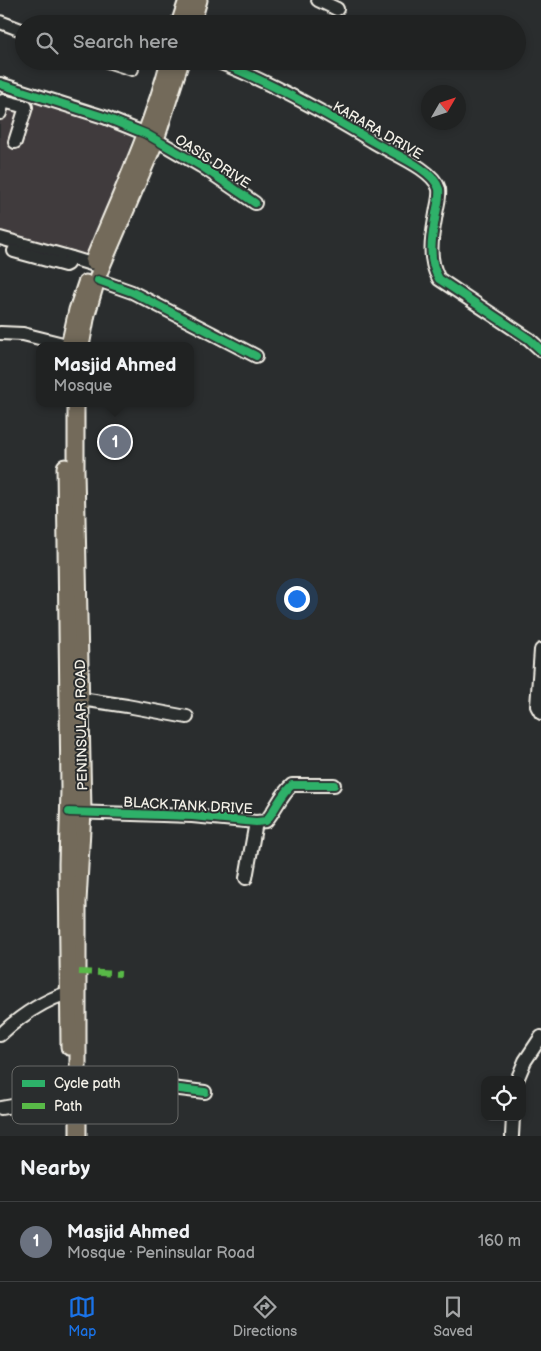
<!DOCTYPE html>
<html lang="en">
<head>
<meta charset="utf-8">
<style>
	:root { --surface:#202222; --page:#282a2a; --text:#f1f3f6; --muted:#a2a4a5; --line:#3d3f40; --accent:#1a73e8 }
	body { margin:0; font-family:"Balsamiq Sans",sans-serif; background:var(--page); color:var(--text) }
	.controls { position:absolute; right:15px; bottom:15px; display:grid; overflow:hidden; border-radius:10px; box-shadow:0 2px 8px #0003 }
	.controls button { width:45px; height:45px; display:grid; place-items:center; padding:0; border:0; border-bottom:1px solid var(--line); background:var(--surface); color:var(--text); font:25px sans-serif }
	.compass { position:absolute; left:421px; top:85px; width:45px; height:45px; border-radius:50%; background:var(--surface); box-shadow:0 2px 8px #0003; rotate:51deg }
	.you { position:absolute; left:296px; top:598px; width:18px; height:18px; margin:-12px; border:4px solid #fff; border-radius:50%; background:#1a73e8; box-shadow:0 0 0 8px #1a73e833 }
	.badge { display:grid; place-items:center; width:32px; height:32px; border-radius:50%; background:var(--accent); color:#fff; font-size:16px; font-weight:700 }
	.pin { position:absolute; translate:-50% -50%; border:2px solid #fff; box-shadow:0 1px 5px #0006 }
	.popup { position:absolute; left:36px; top:342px; width:158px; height:65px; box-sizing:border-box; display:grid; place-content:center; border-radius:10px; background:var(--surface); filter:drop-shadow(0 1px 4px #0005); font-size:16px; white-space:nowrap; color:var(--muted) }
	.popup b { font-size:19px; color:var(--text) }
	.popup::after { content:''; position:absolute; left:50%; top:100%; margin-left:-10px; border:10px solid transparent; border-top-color:var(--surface) }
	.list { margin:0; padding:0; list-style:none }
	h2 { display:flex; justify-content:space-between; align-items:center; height:65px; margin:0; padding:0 20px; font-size:21px }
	h2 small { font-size:16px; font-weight:400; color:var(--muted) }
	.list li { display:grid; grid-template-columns:32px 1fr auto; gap:15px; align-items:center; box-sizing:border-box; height:80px; padding:0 20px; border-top:1px solid var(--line) }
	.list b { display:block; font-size:19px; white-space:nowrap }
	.list p { margin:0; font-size:16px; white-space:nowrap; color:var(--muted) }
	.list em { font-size:16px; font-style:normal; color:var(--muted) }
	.icon { flex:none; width:28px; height:28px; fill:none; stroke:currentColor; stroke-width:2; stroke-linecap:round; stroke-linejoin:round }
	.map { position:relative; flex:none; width:541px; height:1136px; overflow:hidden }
	.search { position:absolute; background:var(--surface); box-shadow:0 2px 8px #0003; left:15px; right:15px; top:15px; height:55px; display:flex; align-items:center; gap:12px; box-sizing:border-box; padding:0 18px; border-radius:28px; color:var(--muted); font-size:19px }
	.sheet { height:145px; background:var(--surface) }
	nav { display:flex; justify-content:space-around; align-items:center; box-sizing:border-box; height:70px; border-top:1px solid var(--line); background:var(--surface); font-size:14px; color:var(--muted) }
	nav a { display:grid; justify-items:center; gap:2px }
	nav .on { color:var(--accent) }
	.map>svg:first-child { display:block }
	.built { fill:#3f3b3c }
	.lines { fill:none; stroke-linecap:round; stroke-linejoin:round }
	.minor-casing { stroke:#f4f1e8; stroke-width:16 }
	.major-casing { stroke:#f4f1e8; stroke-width:19 }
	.minor { stroke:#2a2d2e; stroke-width:12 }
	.major { stroke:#736b5a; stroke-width:15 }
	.quiet { stroke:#58b947; stroke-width:6; stroke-dasharray:12 6; stroke-linecap:butt }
	.cycleway-casing { stroke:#2a2d2e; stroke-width:11 }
	.cycleway { stroke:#2db169; stroke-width:8 }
	.labels { text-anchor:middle; stroke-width:4; stroke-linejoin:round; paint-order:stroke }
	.street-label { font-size:14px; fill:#f4f1e8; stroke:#2a2d2e }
	.key { fill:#2a2d2e; stroke:#676866; stroke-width:1 }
	.key-label { font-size:14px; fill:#f4f1e8 }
</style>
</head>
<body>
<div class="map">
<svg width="541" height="1136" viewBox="0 0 541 1136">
	<rect width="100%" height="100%" fill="#2a2d2e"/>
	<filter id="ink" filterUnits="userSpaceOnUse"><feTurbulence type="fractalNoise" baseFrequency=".02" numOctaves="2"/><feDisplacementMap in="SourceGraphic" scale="10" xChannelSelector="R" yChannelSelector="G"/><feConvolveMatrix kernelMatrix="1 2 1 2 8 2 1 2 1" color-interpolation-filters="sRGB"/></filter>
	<g filter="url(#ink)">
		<!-- built -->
		<polygon class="built" points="0,89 27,100 31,98 133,137 99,241 91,257 0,236"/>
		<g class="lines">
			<defs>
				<g id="minor">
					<polyline points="318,0 337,9"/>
					<polyline points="0,22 24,31"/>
					<polyline points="107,61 132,69"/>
					<path d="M216,61C270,82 322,111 372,141C389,152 434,169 439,189C440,195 438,203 437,208C433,232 426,257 439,279L529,339L541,350"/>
					<polyline points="0,84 104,117 146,134 201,166 255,203"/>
					<polyline points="0,113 3,101 26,107 15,142"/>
					<polyline points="0,238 65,256 101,267"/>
					<polyline points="14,251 65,265 67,264 71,258"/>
					<polyline points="98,280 132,292 256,356"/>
					<polyline points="0,333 23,334 71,346"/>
					<polyline points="541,650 537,706 541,713"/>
					<polyline points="81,699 127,706 187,717"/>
					<path d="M73,812L192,816L256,822L266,821C276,809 281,794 292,785H334"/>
					<polyline points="246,878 256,822"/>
					<path d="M0,1035C20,1016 41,1002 67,993"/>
					<polyline points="79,1077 205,1092"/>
					<polyline points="517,1080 525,1061 541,1037"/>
					<polyline points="1,1108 68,1096"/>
					<polyline points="512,1136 513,1117"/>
				</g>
				<g id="major">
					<polyline points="179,24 187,0"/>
					<polyline points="192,24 199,0"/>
					<path d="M93,261C120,195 151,130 169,61"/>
					<polyline points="69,346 77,310 86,283"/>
					<polyline points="81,346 87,314 99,273 156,140 181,61"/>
					<polyline points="76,403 76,469 83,811 78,902 78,1136"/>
					<polyline points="65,467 69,789 67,864 69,1047"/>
				</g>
			</defs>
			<!-- minor casing -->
			<use href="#minor" class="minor-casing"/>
			<!-- major casing -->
			<use href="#major" class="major-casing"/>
			<!-- minor -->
			<use href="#minor" class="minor"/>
			<!-- major -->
			<use href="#major" class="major"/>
			<!-- quiet -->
			<polyline class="quiet" points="79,972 121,974"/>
			<defs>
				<g id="cycleway">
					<path d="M216,61C270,82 322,111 372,141C389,152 434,169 439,189C440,195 438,203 437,208C433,232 426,257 439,279L529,339L541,350"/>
					<polyline points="0,84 104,117 146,134 201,166 255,203"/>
					<polyline points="98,280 132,292 256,356"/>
					<path d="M69,812L192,816L256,822L266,821C276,809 281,794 292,785H334"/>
					<polyline points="79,1077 205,1092"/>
				</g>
			</defs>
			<!-- cycleway casing -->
			<use href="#cycleway" class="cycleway-casing"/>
			<!-- cycleway -->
			<use href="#cycleway" class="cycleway"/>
		</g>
	</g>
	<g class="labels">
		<!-- street labels -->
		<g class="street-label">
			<text transform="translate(378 130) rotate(30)" y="5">KARARA DRIVE</text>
			<text transform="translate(213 161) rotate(33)" y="5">OASIS DRIVE</text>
			<text transform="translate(81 725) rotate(-91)" y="5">PENINSULAR ROAD</text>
			<text transform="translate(188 805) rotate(3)" y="5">BLACK TANK DRIVE</text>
		</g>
	</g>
	<!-- legend -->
	<rect x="12" y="1066" width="166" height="58" rx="8" class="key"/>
	<rect x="22" y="1080" width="23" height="7" fill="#2db169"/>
	<rect x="22" y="1103" width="23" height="6" fill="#58b947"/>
	<g class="key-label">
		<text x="54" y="1088">Cycle path</text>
		<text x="54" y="1111">Path</text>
	</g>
</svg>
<div class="controls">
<button><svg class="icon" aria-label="locate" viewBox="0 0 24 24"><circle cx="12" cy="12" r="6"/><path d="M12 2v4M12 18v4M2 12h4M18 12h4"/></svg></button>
</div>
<svg class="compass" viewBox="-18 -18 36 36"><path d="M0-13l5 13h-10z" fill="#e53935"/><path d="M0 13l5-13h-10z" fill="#a2a4a5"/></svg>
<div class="you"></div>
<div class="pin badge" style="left:115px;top:442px;background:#6b7280">1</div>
<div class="popup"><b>Masjid Ahmed</b>Mosque</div>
<div class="search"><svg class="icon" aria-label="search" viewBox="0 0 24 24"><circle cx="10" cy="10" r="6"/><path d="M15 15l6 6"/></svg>Search here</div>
</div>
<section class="sheet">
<h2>Nearby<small></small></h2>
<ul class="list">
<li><span class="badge" style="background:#6b7280">1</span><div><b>Masjid Ahmed</b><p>Mosque · Peninsular Road</p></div><em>160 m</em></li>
</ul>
</section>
<nav>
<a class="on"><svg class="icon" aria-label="map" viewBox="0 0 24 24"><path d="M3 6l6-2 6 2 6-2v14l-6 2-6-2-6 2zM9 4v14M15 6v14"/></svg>Map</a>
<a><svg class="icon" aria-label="directions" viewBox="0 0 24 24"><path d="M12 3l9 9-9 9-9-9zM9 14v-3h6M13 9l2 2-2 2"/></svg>Directions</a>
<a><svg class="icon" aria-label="saved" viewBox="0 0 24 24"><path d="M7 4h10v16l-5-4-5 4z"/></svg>Saved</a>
</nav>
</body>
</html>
